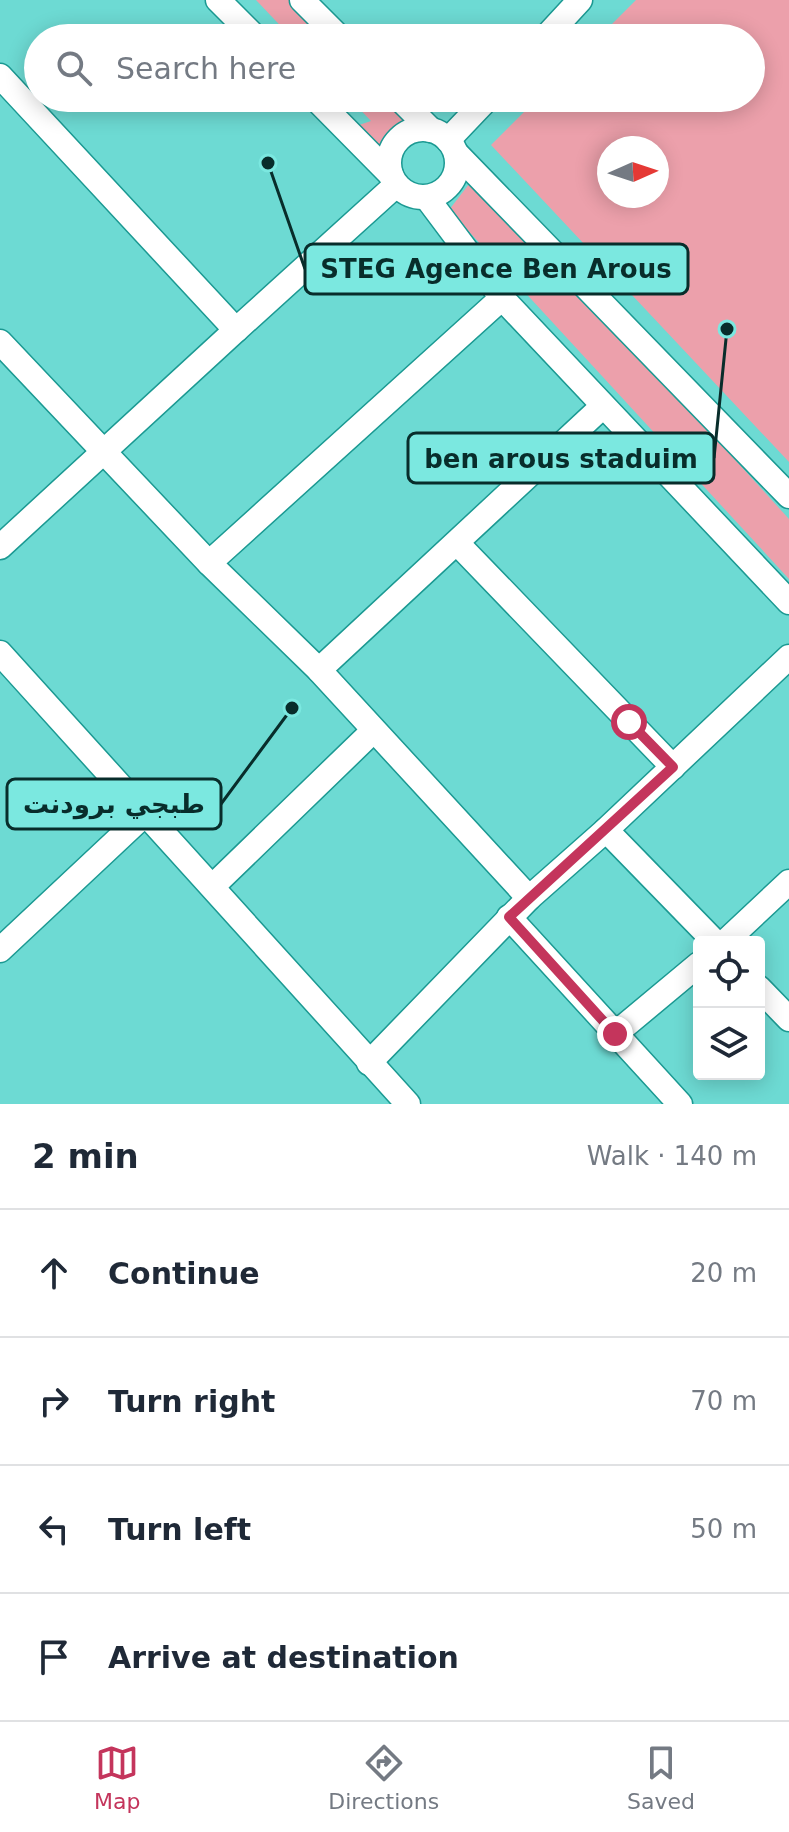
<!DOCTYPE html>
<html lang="en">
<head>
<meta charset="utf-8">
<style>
	:root { --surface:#fff; --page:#f6f6f7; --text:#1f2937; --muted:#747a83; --line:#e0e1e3; --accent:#c4355c }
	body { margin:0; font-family:"DejaVu Sans",Vazirmatn,sans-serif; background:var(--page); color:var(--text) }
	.controls { position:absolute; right:24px; bottom:24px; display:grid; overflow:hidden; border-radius:8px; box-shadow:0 4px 20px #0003 }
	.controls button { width:72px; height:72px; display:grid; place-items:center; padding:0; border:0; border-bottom:2px solid var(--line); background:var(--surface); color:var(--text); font:40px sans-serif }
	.compass { position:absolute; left:597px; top:136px; width:72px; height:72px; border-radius:50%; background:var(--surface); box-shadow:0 4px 20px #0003; rotate:87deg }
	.stop { position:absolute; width:24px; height:24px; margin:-18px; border:6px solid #c4355c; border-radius:50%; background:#fff }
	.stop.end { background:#c4355c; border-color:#fff; box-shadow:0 2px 8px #0008 }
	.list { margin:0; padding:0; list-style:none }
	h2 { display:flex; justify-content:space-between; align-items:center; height:104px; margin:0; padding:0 32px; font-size:34px }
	h2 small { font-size:26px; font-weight:400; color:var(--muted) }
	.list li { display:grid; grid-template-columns:52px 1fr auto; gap:24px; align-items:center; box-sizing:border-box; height:128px; padding:0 32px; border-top:2px solid var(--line) }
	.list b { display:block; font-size:30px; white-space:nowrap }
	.list em { font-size:26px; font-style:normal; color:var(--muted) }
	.icon { flex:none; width:44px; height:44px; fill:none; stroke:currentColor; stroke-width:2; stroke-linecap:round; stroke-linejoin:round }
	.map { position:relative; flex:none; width:789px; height:1104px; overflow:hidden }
	.search { position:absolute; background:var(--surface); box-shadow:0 4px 20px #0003; left:24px; right:24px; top:24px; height:88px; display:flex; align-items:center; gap:20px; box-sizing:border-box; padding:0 28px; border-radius:44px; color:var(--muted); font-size:30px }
	.sheet { height:616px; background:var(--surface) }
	nav { display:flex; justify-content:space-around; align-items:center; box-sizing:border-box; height:112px; border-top:2px solid var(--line); background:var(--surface); font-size:22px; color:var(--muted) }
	nav a { display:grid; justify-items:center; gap:4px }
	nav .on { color:var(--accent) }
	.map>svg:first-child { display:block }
	.green { fill:#eca0ab; fill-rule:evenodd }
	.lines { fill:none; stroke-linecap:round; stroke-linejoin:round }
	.minor-casing { stroke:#1b9992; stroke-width:27 }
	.minor { stroke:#fff; stroke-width:24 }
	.route { stroke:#c4355c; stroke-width:10 }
	.leader { fill:none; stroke:#082d2b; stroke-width:3 }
	.callout-dot { fill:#082d2b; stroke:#7be8e0; stroke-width:3 }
	.callout { fill:#7be8e0; stroke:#082d2b; stroke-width:3 }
	.callout-label { font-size:26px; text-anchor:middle; font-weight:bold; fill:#082d2b }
</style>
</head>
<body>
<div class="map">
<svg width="789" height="1104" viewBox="0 0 789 1104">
	<rect width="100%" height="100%" fill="#6ddad3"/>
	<!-- green -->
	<g class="green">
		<polygon points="256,0 294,0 330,38 292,38"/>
		<path d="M636,0H789V462L491,145L538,98H751V38H598ZM609,148H657V196H609Z"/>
		<path d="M349,98H386L409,123C394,130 385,138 379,154L353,127L371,121Z"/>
		<polygon points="476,175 789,519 789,579 449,210"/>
	</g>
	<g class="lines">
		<defs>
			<g id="minor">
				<polyline points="218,0 256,38"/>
				<polyline points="302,0 340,38"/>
				<polyline points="545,38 580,0"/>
				<polyline points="0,76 236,330 0,547"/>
				<polyline points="315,98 391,175"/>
				<polyline points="399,98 431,130"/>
				<circle cx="423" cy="163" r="34"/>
				<polyline points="448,140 488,98"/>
				<polyline points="456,153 789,496"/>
				<polyline points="427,198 502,298 789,602"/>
				<polyline points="236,330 396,185"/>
				<polyline points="0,342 209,563 319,670 529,898"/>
				<polyline points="457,543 673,767"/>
				<polyline points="209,563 502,298"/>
				<polyline points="0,653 408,1104"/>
				<polyline points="319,670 603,406"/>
				<polyline points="606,830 715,942"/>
				<polyline points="213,886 373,731"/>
				<polyline points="509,917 680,1104"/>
				<polyline points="725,942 789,882"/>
				<polyline points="0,950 144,815"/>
				<polyline points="759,988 789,1019"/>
				<polyline points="615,1034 699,964"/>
				<polyline points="369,1063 529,898 606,830 789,657"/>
			</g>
		</defs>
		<!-- minor casing -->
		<use href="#minor" class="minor-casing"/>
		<!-- minor -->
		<use href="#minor" class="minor"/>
	</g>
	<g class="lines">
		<!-- route -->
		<polyline class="route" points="615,1034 509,917 673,767 629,722"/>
	</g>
	<!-- callouts -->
	<path class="leader" d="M268 163L305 269M727 329L714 458M292 708L221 804"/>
	<g class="callout-dot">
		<circle cx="268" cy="163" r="8"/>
		<circle cx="727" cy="329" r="8"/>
		<circle cx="292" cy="708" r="8"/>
	</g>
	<g class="callout">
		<rect x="305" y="244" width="383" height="50" rx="8"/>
		<rect x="408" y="433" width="306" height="50" rx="8"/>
		<rect x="7" y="779" width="214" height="50" rx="8"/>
	</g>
	<g class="callout-label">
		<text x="496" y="278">STEG Agence Ben Arous</text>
		<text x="561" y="468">ben arous staduim</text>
		<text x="114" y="813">طبجي برودنت</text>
	</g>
</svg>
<div class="controls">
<button><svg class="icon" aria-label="locate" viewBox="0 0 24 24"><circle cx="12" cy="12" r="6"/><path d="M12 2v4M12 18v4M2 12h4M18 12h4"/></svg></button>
<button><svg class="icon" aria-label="layers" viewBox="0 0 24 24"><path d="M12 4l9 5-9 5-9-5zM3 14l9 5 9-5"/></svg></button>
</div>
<svg class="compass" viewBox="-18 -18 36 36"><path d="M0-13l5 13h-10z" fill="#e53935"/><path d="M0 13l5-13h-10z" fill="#747a83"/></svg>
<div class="stop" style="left:629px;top:722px"></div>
<div class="stop end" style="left:615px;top:1034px"></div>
<div class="search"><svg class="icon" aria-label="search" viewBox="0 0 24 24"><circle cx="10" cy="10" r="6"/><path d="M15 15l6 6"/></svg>Search here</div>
</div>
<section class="sheet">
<h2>2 min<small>Walk · 140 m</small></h2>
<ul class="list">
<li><svg class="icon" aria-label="ahead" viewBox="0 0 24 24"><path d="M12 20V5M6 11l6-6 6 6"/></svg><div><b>Continue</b></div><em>20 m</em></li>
<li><svg class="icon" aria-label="right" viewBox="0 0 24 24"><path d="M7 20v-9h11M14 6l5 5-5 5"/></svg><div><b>Turn right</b></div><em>70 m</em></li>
<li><svg class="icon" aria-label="left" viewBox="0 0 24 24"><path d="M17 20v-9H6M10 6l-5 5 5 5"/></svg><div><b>Turn left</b></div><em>50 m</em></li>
<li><svg class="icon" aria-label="arrive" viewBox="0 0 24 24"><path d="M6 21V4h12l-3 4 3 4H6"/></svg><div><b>Arrive at destination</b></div></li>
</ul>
</section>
<nav>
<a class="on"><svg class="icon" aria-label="map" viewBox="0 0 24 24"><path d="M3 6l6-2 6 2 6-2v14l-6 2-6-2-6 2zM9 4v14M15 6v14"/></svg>Map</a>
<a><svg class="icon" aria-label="directions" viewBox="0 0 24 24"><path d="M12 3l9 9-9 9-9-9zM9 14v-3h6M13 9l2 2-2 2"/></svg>Directions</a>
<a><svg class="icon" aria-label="saved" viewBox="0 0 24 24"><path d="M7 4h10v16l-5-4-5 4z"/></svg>Saved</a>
</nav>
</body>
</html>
